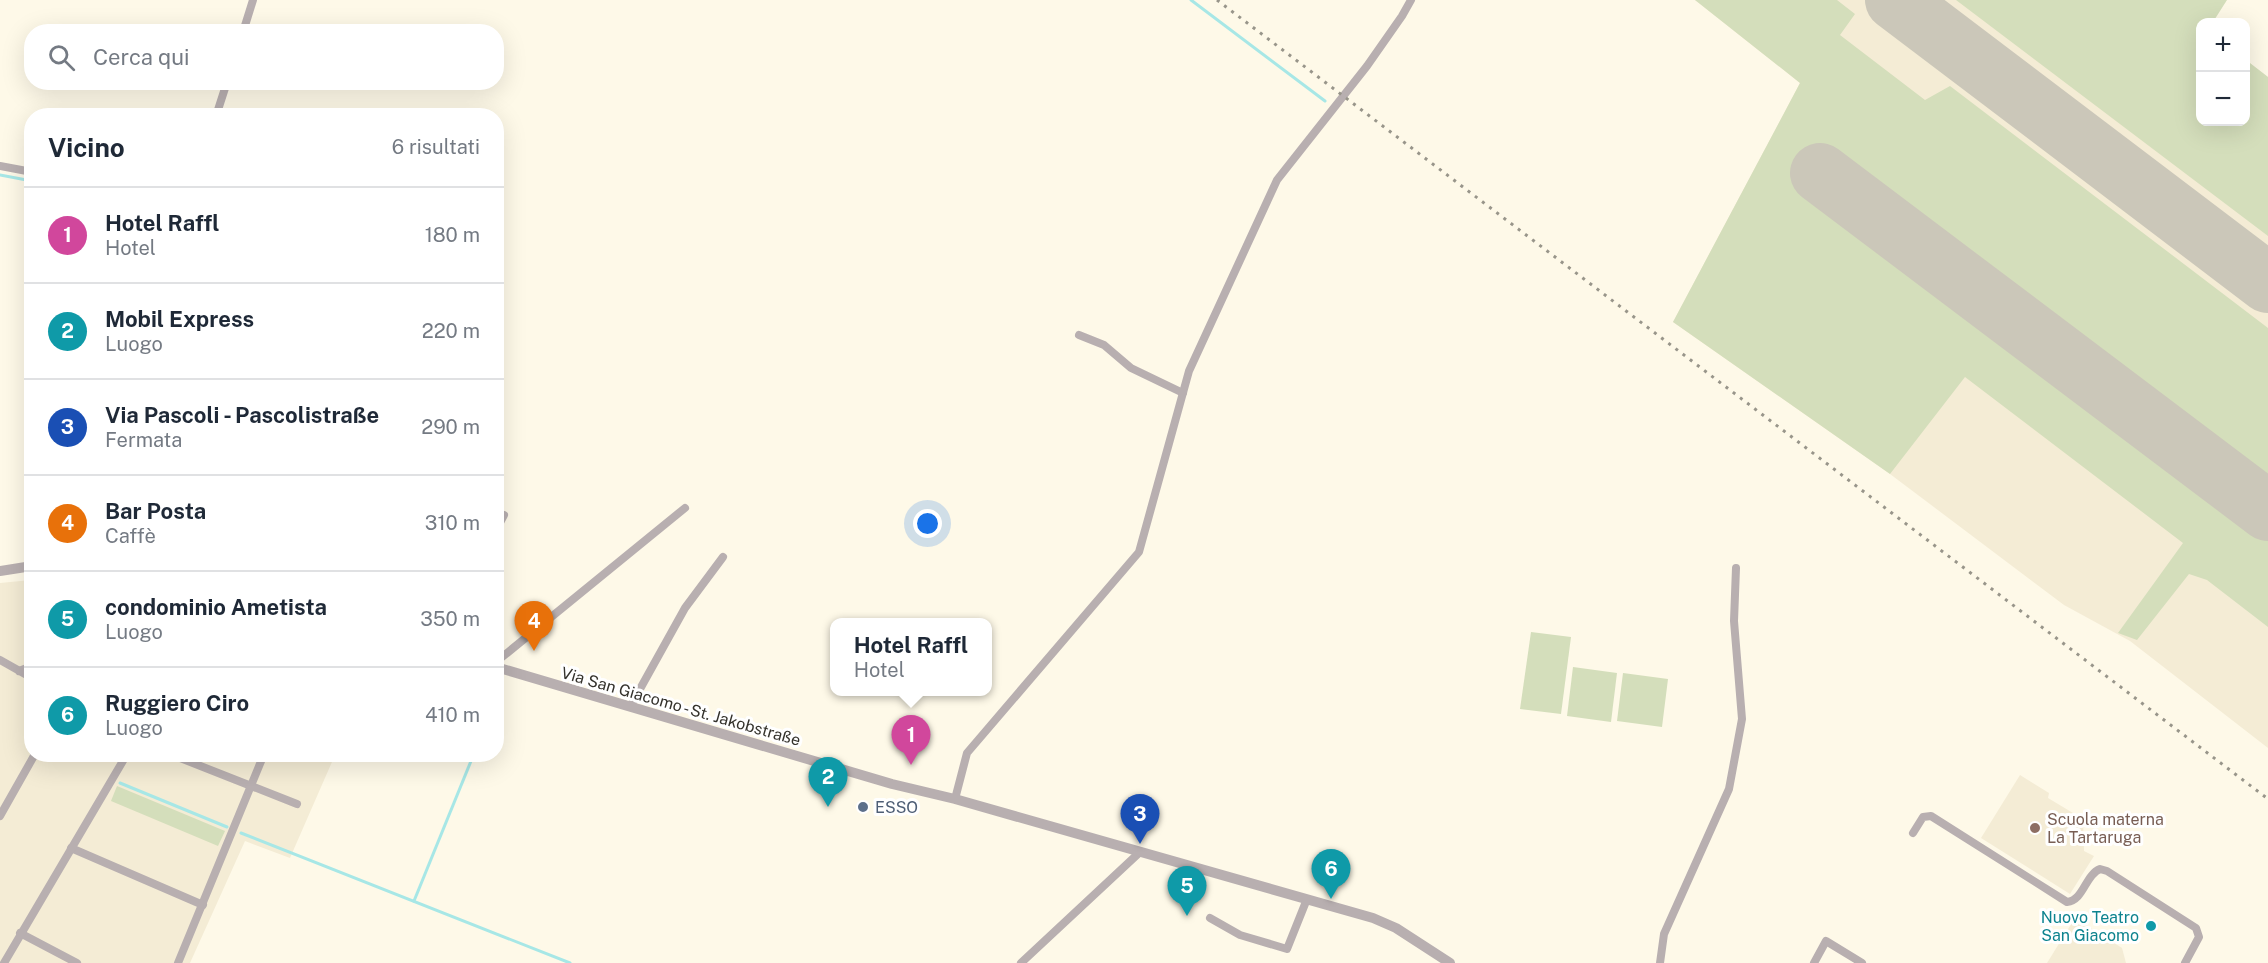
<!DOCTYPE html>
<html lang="it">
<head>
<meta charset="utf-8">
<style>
	:root { --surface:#fff; --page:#f2f2f3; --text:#1f2937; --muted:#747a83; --line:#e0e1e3; --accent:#d4444c }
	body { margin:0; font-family:"Public Sans",sans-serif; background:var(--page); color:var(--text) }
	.controls { position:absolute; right:18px; top:18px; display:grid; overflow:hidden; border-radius:12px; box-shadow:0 6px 24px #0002 }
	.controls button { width:54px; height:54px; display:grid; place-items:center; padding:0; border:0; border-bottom:2px solid var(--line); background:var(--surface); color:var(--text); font:30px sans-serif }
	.you { position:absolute; left:928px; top:524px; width:21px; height:21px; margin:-15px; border:4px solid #fff; border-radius:50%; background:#1a73e8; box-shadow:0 0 0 9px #1a73e833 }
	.badge { display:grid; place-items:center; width:39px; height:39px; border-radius:50%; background:var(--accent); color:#fff; font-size:20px; font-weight:700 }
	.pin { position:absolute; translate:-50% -50px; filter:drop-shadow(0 2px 3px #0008) }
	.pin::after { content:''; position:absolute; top:32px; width:21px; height:18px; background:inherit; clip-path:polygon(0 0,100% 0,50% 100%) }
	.popup { position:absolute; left:830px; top:618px; width:162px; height:78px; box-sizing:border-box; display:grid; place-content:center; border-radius:12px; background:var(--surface); filter:drop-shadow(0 2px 4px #0005); font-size:20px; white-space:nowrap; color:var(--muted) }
	.popup b { font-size:22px; color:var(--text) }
	.popup::after { content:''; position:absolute; left:50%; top:100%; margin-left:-12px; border:12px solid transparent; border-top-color:var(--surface) }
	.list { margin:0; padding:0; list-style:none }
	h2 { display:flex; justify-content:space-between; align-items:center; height:78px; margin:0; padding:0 24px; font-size:26px }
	h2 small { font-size:20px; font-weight:400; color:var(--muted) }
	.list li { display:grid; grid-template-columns:39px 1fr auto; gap:18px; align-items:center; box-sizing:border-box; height:96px; padding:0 24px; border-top:2px solid var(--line) }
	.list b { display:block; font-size:22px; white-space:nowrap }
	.list p { margin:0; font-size:20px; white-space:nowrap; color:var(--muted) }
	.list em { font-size:20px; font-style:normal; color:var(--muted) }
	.icon { flex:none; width:33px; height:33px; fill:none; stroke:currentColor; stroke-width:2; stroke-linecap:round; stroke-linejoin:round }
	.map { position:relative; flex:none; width:2268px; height:963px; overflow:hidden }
	.search { position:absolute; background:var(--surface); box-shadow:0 6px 24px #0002; left:24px; top:24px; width:480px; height:66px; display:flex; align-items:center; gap:15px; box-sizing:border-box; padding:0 21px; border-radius:24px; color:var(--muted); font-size:22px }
	.panel { position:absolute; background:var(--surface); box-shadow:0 6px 24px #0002; left:24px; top:108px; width:480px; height:654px; border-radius:24px }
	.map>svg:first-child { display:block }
	.built { fill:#f4ecd5 }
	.green { fill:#d4debb }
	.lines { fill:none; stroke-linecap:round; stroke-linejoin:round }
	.stream { stroke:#a7e7e6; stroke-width:3 }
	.runway { stroke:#cbc7b9; stroke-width:60 }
	.minor { stroke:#b8afb0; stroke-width:8 }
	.tertiary { stroke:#b8afb0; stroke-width:10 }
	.rail { stroke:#98958a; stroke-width:3; stroke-dasharray:3 6; stroke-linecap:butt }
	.service-dot { fill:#5c6f8a; stroke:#fff; stroke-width:2 }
	.education-dot { fill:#8d6e63; stroke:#fff; stroke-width:2 }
	.culture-dot { fill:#0f9aa8; stroke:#fff; stroke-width:2 }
	.labels { text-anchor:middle; stroke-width:6; stroke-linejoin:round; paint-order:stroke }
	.street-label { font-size:16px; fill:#34322c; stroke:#fff }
	.service-label { font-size:16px; fill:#4e5e75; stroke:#fff; text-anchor:start }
	.education-label { font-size:16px; fill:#785e54; stroke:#fff; text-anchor:start }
	.culture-label { font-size:16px; fill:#0d838f; stroke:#fff; text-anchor:end }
</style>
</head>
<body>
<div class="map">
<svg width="2268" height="963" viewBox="0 0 2268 963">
	<rect width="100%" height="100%" fill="#fef9e8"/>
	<!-- built -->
	<g class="built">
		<polygon points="1695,0 2166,0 2200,122 2246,122 2246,60 2268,77 2268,748 2130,641 2064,605 1890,474 1673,322 1800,83"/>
		<polygon points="31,580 32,754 335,755 290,858 245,841 190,963 0,963 0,583"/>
		<polygon points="2020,775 2049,793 2048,798 2083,819 2084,851 2094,856 2070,894 1981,838"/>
		<polygon points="2075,918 2122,948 2126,963 2047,963"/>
	</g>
	<!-- green -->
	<g class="green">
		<polygon points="1695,0 1837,0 1855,14 1840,35 1925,100 1950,86 2268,328 2268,627 2207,580 2189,574 2137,640 2118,633 2183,543 1965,377 1890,474 1673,322 1800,83"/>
		<polygon points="1956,0 2227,0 2213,22 2200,22 2200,122 2246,122 2246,60 2268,77 2268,236"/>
		<polygon points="1531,632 1571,637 1561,714 1520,709"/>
		<polygon points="1573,667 1617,673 1611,722 1567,716"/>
		<polygon points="1623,673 1668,679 1662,727 1617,721"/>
		<polygon points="117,786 225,831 218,846 111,801"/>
	</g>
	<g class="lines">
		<!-- stream -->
		<g class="stream">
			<polyline points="1191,0 1325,101"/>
			<polyline points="0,175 32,181"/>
			<polyline points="120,783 227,827"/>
			<polyline points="241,833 570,963"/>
			<polyline points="414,901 471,761"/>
		</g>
		<!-- runway -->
		<g class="runway">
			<polyline points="1895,0 2268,283"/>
			<polyline points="1820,173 2268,511"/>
		</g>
		<!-- minor -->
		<g class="minor">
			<polyline points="243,32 253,0"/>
			<polyline points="216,116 227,82"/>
			<polyline points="0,166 32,172"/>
			<polyline points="1079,335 1104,345 1131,368 1183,393"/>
			<polyline points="496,530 504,515"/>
			<polyline points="0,660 32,678"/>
			<polyline points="496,662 685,508"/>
			<polyline points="19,671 32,666"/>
			<polyline points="630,707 685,608 723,557"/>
			<polyline points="170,754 297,804"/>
			<polyline points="955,799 967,753 1139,552 1189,371 1277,180 1367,66 1402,16 1411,0"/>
			<polyline points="0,816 35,754"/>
			<path d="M1913,833L1923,817L1931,816L2067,902C2084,900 2085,875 2100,869L2107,871L2196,928L2199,937L2185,963"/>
			<polyline points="71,848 203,905"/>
			<polyline points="1210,918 1240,935 1287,949 1307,899"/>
			<polyline points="20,933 77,963"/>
			<polyline points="4,963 127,754"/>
			<polyline points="178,963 264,754"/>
			<polyline points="1021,963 1140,852"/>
			<polyline points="1660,963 1664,934 1729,789 1742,719 1734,621 1736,568"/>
			<polyline points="1814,963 1826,941 1862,963"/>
		</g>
		<!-- tertiary -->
		<g class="tertiary">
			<polyline points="0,571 32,566"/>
			<polyline points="496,667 892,784 955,799 1373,918 1396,928 1450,963"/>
		</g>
		<!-- rail -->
		<polyline class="rail" points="1217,0 2268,799"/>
	</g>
	<!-- markers -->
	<circle class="service-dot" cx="863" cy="807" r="6"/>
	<circle class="education-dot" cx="2035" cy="828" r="6"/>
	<circle class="culture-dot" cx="2151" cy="926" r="6"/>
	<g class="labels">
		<!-- street labels -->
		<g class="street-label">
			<text transform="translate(681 706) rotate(16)" y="6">Via San Giacomo - St. Jakobstraße</text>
		</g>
		<!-- service labels -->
		<g class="service-label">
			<text x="875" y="813">ESSO</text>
		</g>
		<!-- education labels -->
		<g class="education-label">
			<text x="2047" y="825">Scuola materna<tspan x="2047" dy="18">La Tartaruga</tspan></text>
		</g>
		<!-- culture labels -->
		<g class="culture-label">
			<text x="2139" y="923">Nuovo Teatro<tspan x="2139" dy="18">San Giacomo</tspan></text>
		</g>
	</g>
</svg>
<div class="controls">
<button>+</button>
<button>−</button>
</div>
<div class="you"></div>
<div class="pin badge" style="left:911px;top:765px;background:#d1479c">1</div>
<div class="popup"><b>Hotel Raffl</b>Hotel</div>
<div class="pin badge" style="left:828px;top:807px;background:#0f9aa8">2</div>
<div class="pin badge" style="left:1140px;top:844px;background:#1a4fb4">3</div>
<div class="pin badge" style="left:534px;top:651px;background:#e8710a">4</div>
<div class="pin badge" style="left:1187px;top:916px;background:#0f9aa8">5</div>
<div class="pin badge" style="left:1331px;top:899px;background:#0f9aa8">6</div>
<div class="search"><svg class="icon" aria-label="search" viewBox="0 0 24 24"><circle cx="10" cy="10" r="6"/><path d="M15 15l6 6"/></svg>Cerca qui</div>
<section class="panel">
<h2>Vicino<small>6 risultati</small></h2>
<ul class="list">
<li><span class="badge" style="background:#d1479c">1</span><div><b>Hotel Raffl</b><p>Hotel</p></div><em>180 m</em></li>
<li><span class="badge" style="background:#0f9aa8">2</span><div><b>Mobil Express</b><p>Luogo</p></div><em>220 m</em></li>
<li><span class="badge" style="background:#1a4fb4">3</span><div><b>Via Pascoli - Pascolistraße</b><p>Fermata</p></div><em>290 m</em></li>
<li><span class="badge" style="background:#e8710a">4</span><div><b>Bar Posta</b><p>Caffè</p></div><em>310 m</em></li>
<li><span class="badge" style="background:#0f9aa8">5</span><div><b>condominio Ametista</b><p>Luogo</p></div><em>350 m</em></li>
<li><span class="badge" style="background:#0f9aa8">6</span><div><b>Ruggiero Ciro</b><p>Luogo</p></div><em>410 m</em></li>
</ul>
</section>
</div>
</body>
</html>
